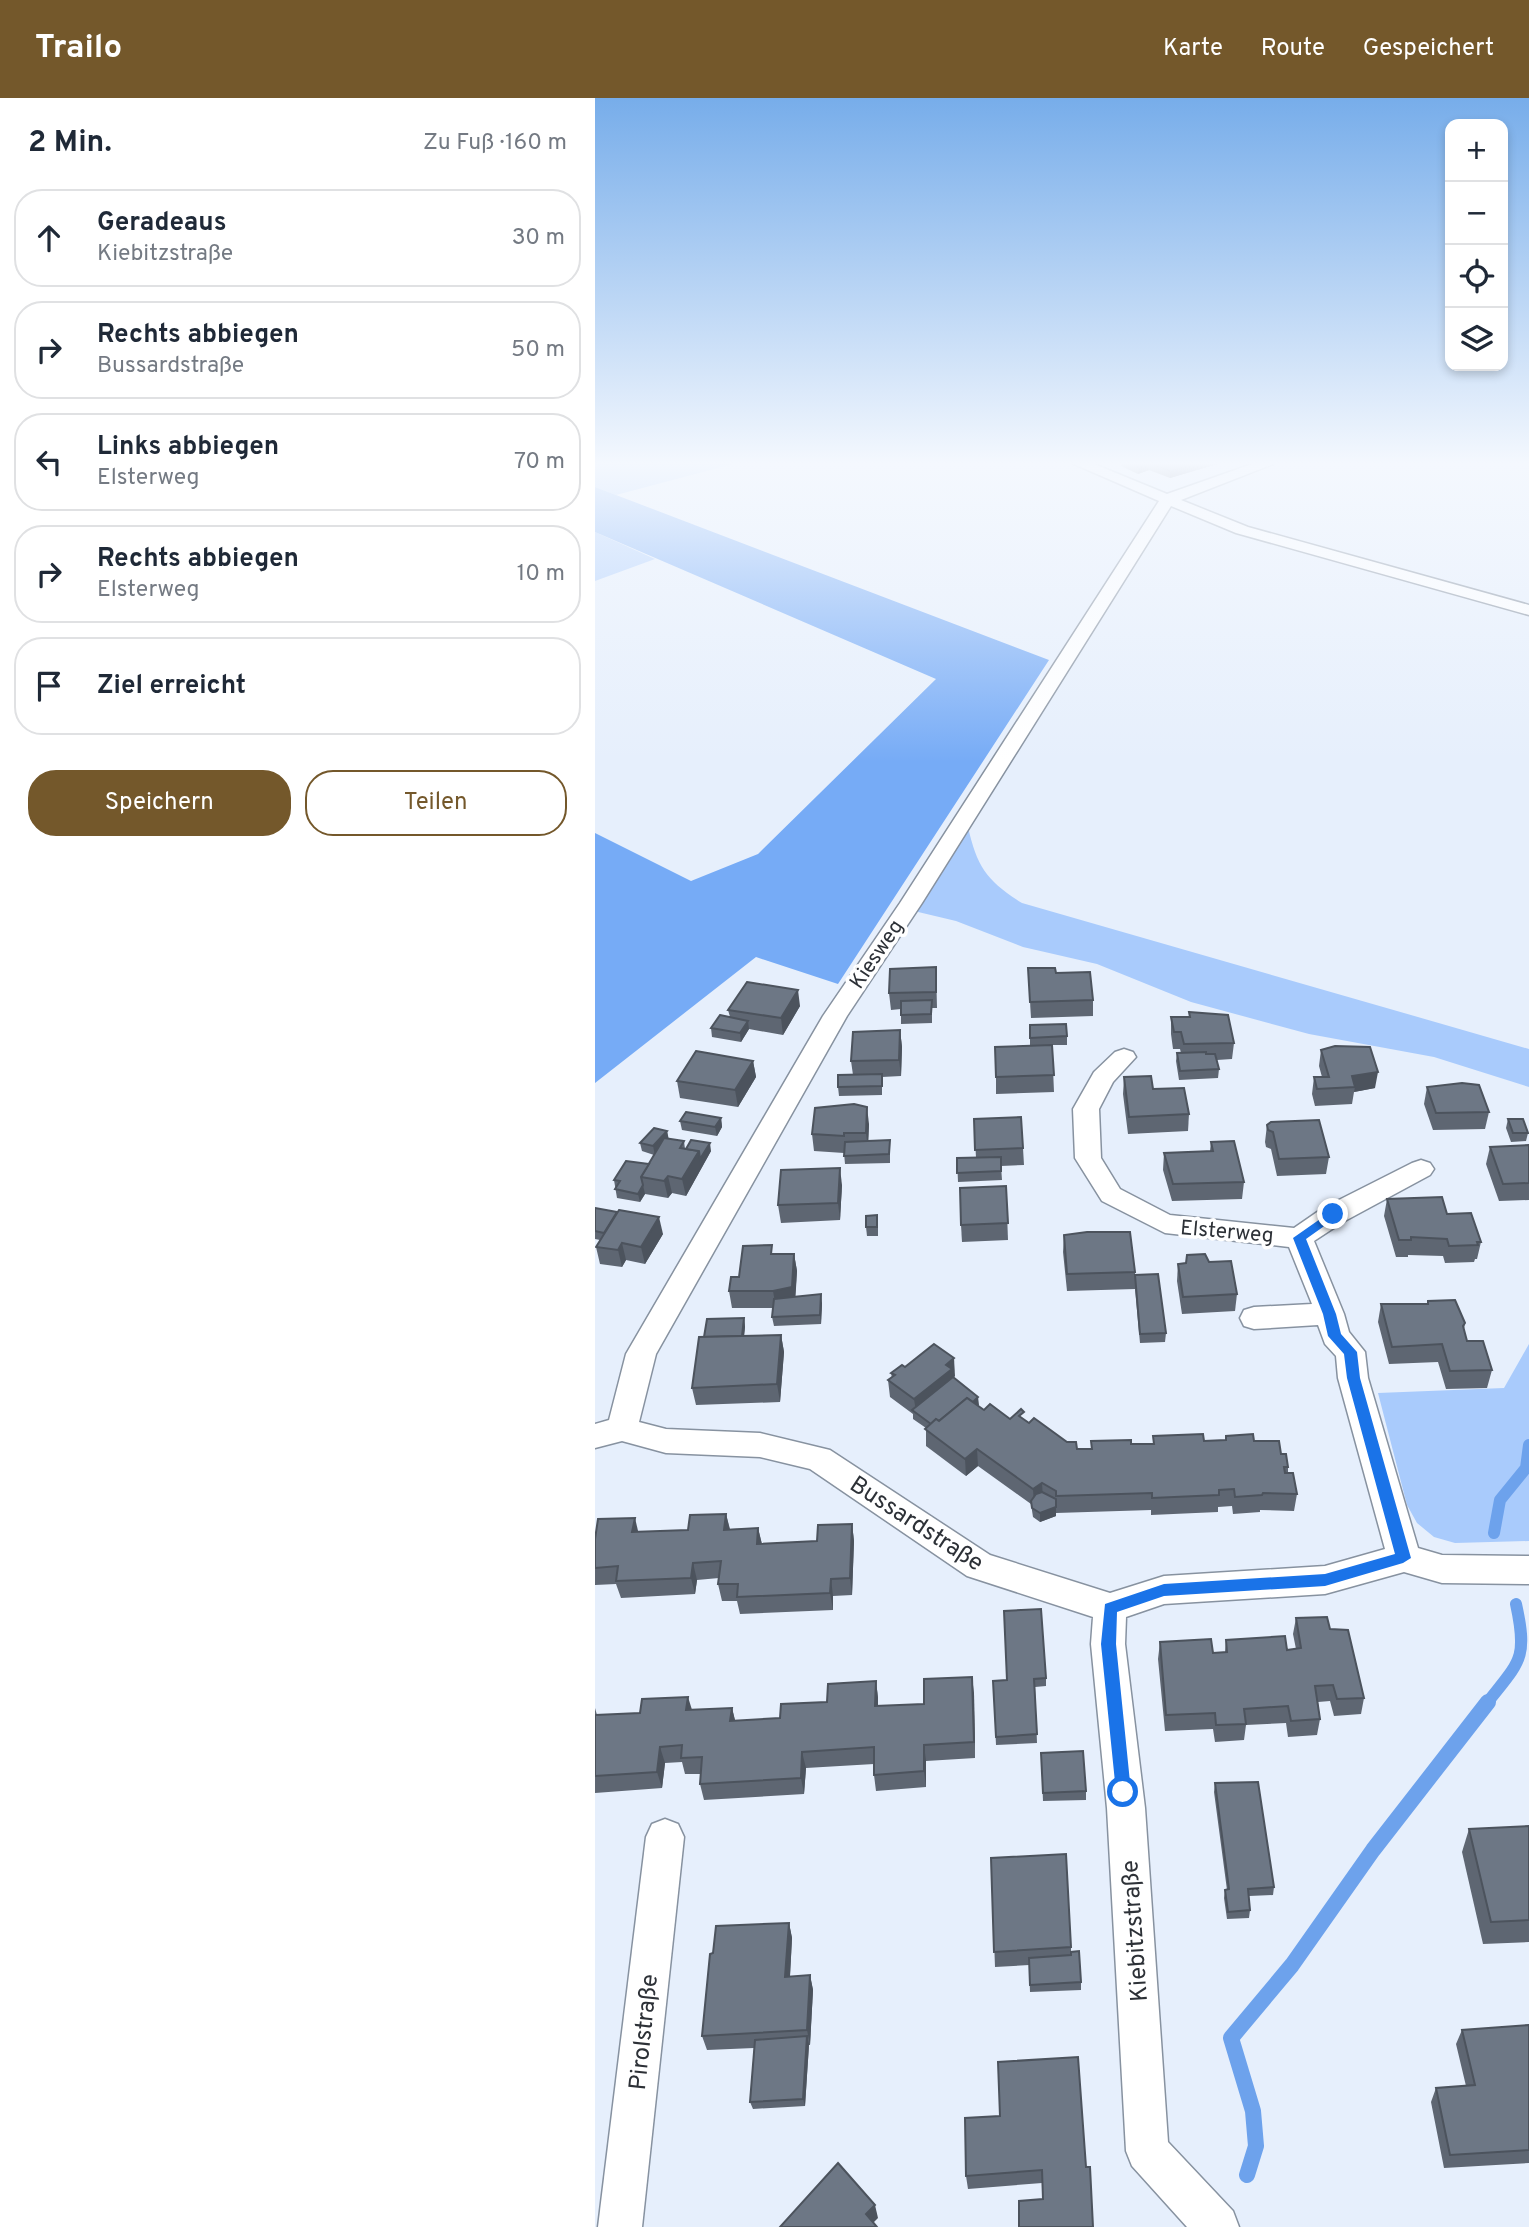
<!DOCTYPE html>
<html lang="de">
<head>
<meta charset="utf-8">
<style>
	:root { --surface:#fff; --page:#f6f6f7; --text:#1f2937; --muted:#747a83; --line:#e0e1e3; --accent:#74582b }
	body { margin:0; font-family:Overpass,sans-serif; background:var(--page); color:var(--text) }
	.controls { position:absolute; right:21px; top:21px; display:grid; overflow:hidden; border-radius:14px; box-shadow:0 4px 10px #0003 }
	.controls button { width:63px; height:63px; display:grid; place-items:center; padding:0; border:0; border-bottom:2px solid var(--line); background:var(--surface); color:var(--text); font:35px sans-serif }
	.stop { position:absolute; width:21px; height:21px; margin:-16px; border:5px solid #1a73e8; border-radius:50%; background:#fff }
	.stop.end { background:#1a73e8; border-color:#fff; box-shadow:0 2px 7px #0008 }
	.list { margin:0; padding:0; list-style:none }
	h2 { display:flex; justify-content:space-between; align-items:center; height:91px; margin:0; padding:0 28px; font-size:30px }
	h2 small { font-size:23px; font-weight:400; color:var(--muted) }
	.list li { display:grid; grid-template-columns:46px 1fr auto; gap:21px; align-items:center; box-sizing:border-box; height:98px; margin:0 14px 14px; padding:0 14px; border:2px solid var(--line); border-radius:28px }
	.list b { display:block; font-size:26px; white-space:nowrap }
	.list p { margin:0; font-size:23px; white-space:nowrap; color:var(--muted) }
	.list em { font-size:23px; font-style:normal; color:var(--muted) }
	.actions { display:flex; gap:14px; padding:21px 28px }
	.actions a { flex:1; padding:16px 0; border:2px solid var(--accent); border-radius:28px; text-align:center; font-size:24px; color:var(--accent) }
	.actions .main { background:var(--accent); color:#fff }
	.icon { flex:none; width:38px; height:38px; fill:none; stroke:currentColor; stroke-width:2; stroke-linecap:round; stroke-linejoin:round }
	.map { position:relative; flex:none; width:934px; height:2129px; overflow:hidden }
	header { display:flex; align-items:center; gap:42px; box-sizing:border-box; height:98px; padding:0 35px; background:var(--accent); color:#fff }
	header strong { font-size:33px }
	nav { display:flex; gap:38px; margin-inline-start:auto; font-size:24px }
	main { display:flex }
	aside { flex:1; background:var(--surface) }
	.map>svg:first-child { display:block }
	.green { fill:#a9cbfc }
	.forest { fill:#76abf6 }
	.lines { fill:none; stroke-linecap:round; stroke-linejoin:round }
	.stream-far1 { stroke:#6da2ec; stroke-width:12 }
	.stream { stroke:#6da2ec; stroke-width:16 }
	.street-casing { stroke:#8792a0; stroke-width:3 }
	.street { fill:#fff; fill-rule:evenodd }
	.wall { fill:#5e6672 }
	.shaded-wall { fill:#4c535d }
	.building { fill:#6d7785; stroke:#4c535d; stroke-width:2 }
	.route { fill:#1a73e8 }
	.labels { text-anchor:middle; stroke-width:7; stroke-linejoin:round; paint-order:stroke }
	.street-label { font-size:21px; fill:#2d3137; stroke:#fff }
	.near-street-label { font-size:24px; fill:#2d3137; stroke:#fff }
</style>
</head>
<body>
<header>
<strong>Trailo</strong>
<nav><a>Karte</a><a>Route</a><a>Gespeichert</a></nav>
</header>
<main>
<aside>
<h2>2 Min.<small>Zu Fuß · 160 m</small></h2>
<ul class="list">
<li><svg class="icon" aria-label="ahead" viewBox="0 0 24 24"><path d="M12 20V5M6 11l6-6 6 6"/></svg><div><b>Geradeaus</b><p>Kiebitzstraße</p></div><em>30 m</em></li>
<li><svg class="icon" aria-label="right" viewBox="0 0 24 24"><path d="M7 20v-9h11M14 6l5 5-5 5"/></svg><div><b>Rechts abbiegen</b><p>Bussardstraße</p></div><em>50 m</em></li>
<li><svg class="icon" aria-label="left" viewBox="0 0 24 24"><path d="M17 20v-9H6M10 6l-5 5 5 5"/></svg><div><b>Links abbiegen</b><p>Elsterweg</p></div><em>70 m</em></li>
<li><svg class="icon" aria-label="right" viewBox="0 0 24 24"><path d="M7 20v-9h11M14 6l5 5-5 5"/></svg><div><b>Rechts abbiegen</b><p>Elsterweg</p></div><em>10 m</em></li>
<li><svg class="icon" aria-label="arrive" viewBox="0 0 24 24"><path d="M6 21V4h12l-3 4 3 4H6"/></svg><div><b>Ziel erreicht</b></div></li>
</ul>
<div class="actions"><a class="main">Speichern</a><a>Teilen</a></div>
</aside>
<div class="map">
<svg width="934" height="2129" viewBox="0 0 934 2129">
	<rect width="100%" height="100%" fill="#e6effc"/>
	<!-- green -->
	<g class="green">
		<polygon points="0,366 138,366 21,397 0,389"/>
		<polygon points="0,434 60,461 0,483"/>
		<path d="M373,729C382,769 392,783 427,805L934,951V989L839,959L714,936L596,904L502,866L428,849L361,823L319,813Z"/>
		<polygon points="934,1246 934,1443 860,1445 839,1439 822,1425 812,1407 783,1295 909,1290"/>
	</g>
	<!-- forest -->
	<polygon class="forest" points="0,389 454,562 243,886 161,859 0,985 0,735 96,783 163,756 341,581 0,434"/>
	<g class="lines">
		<!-- stream-far1 -->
		<g class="stream-far1">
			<polyline points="899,1435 905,1402 931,1370 934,1347"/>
			<path d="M892,1605C925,1563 933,1561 921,1506"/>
		</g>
		<!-- stream -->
		<polyline class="stream" points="652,2077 661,2048 658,2013 636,1940 697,1867 778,1752 893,1604"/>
		<defs>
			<g id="street">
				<polygon points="479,366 499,366 572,396 657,366 678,366 586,402 653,429 934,507 934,517 641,435 576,408 327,805 252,918 61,1256 44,1324 71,1331 165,1335 235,1352 395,1457 515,1495 569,1478 730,1468 790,1451 743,1280 741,1258 730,1246 723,1227 659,1231 649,1228 645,1220 649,1212 659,1209 717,1206 694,1149 570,1135 507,1103 480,1060 478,1011 499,974 520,954 529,951 538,954 541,959 518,984 504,1011 506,1060 525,1091 575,1117 699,1130 728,1110 817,1065 826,1062 835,1065 839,1071 835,1077 748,1124 719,1143 749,1216 754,1234 770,1254 773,1280 823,1450 847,1457 934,1458 934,1486 847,1485 809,1474 730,1496 569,1506 531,1519 530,1546 550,1710 573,2044 638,2113 644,2129 592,2129 537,2068 531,2053 512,1710 496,1546 498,1519 372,1478 215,1371 165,1359 71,1355 27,1343 0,1350 0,1326 14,1322 31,1256 228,918 305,805 564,403"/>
				<polygon points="70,1721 83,1726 89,1739 47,2129 3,2129 51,1739 57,1726"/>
			</g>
		</defs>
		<!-- street casing -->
		<use href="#street" class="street-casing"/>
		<!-- street -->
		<use href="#street" class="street"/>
	</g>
	<!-- wall -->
	<g class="wall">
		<polygon points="526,366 622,366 575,380 554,372 543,376 526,368"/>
		<polygon points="341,869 342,910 337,910 337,925 306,926 306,911 296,912 294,895"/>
		<polygon points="433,870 461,875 498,902 498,918 436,920"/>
		<polygon points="205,908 188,937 154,931 146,944 117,939 116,930 135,919 133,912"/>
		<polygon points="594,914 639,945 637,961 622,962 624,971 623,980 584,982 581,963 582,955 586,955 585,951 578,951 576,936 576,919 594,919"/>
		<polygon points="435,927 472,938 472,947 457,947 459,994 401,996 401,979 435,948"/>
		<polygon points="305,932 307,949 306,978 287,979 287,997 244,998 243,989 258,977 256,963"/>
		<polygon points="726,952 780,990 759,994 757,1006 720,1008 717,996 719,979 727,979 724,968"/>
		<polygon points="158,963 161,979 143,1009 85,1000 82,983"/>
		<polygon points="529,979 558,991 594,1016 593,1033 533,1036 528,996"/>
		<polygon points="832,989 894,1014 890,1031 838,1032 829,1006"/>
		<polygon points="126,1020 127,1029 122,1038 87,1032 85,1023"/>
		<polygon points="379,1021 428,1050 429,1067 406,1068 407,1082 363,1084 362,1060 381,1060"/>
		<polygon points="913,1021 933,1035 931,1043 916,1044 911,1030"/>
		<polygon points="274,1026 273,1043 295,1051 295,1065 250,1066 249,1055 219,1053 217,1036"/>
		<polygon points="672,1027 734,1059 731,1076 682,1078 676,1051 671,1049 670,1044"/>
		<polygon points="72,1033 73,1041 89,1043 90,1051 116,1053 91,1098 77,1095 73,1100 50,1096 45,1104 22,1100 19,1082 54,1066 59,1057 47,1053 45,1045"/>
		<polygon points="616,1044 649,1084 647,1101 577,1103 568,1072 569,1055 615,1053"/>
		<polygon points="934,1047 934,1102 904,1103 891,1066 895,1049"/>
		<polygon points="247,1087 245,1122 186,1125 183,1107"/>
		<polygon points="411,1088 413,1142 367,1144 366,1127"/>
		<polygon points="792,1101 852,1116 886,1144 882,1161 880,1161 879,1164 850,1165 848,1158 813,1157 813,1159 801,1159 789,1118"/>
		<polygon points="0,1110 68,1136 50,1166 31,1162 27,1169 5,1166 1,1149 5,1142 0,1141"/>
		<polygon points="283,1126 283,1138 272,1138 271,1129"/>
		<polygon points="469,1137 540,1174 540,1177 571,1235 570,1244 545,1245 540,1191 472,1193 468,1154"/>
		<polygon points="178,1156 199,1156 202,1173 200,1199 227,1205 226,1226 179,1228 177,1219 178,1210 137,1210 134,1193 144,1179"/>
		<polygon points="614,1164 642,1196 640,1213 587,1216 582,1183 583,1166"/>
		<polygon points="786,1206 870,1225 869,1231 872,1243 897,1272 892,1290 851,1291 843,1264 794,1266 783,1224"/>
		<polygon points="149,1220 150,1229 149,1238 186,1237 189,1254 185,1304 101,1307 97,1290 109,1239"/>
		<polygon points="310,1269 360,1278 358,1280 383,1299 383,1308 389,1312 415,1321 429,1322 482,1351 496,1351 496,1343 536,1346 558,1346 558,1338 609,1343 630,1342 631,1338 659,1343 686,1356 693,1369 693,1375 702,1396 699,1413 665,1412 665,1414 638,1416 637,1408 623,1409 623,1414 556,1417 556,1412 461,1415 461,1414 461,1418 445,1424 438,1419 436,1406 383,1368 371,1378 331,1348 331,1330 318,1321 318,1316 295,1299 293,1282 297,1280 296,1275"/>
		<polygon points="131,1416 135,1431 163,1430 167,1446 222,1443 257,1426 259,1443 257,1497 238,1498 238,1512 145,1516 142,1503 127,1503 123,1486 124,1480 102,1482 100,1496 26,1500 21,1486 0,1487 0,1441 43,1434 93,1432"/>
		<polygon points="701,1520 735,1531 769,1600 766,1616 739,1618 735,1603 723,1604 725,1621 722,1637 693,1639 691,1625 651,1627 649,1642 620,1644 618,1631 570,1633 563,1561 565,1544 618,1555 630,1554 631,1542 692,1552 701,1551 698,1536"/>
		<polygon points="451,1580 451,1588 440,1589 442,1645 401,1647 398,1583"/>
		<polygon points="281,1583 283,1600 283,1608 329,1606 379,1595 380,1660 331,1663 331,1689 281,1693 279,1677 279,1666 211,1670 209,1696 109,1702 105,1686 106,1676 90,1676 87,1664 70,1665 67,1690 0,1695 0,1610 2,1617 137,1610 140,1623 185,1620 232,1604"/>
		<polygon points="446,1655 491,1693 491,1702 448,1703"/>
		<polygon points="620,1685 679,1789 678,1797 654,1798 655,1812 654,1820 632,1821 629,1800 630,1792 632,1792 619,1694"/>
		<polygon points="934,1728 934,1844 888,1846 867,1754 874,1731"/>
		<polygon points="396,1760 476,1849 476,1857 486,1884 486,1892 435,1894 434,1867 400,1869"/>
		<polygon points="194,1825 197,1840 195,1879 215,1877 218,1892 215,1947 214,1947 210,2008 158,2011 155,2004 159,1950 112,1952 107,1938"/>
		<polygon points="934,1927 934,2065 849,2070 836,2004 841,1990 871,1988 861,1946 867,1932"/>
		<polygon points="483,1959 448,2101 447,2085 373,2091 371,2078 405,2018"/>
	</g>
	<!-- shaded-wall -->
	<g class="shaded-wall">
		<polygon points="552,366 554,366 554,372 543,376 543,369"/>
		<polygon points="600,366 622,366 575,380 575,373"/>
		<polygon points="203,892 205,908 188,937 186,920"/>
		<polygon points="153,923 154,931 146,944 145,935"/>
		<polygon points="305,932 307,949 306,978 304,962"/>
		<polygon points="158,963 161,979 143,1009 140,992"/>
		<polygon points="783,974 780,990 759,994 760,989 757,978"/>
		<polygon points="272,1009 274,1026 273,1052 271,1035"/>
		<polygon points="126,1020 127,1029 122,1038 120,1029"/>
		<polygon points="72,1033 74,1042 60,1057 58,1048"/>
		<polygon points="115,1045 116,1053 91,1098 87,1081 104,1053"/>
		<polygon points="245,1070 247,1087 245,1122 243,1105"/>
		<polygon points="73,1078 77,1095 73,1100 69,1083"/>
		<polygon points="48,1087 50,1096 45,1104 43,1096"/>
		<polygon points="64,1119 68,1136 50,1166 46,1149"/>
		<polygon points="27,1145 31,1162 27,1169 23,1152"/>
		<polygon points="199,1156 202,1173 200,1207 181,1210 178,1193"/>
		<polygon points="226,1196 227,1205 226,1226 225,1217"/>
		<polygon points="149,1220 150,1229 147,1256 146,1247"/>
		<polygon points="186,1237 189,1254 185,1304 182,1286"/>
		<polygon points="359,1260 360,1278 321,1314 319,1301 351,1267"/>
		<polygon points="383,1299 384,1307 345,1340 344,1332"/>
		<polygon points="382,1351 383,1368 371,1378 370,1361"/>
		<polygon points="447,1385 448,1402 439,1408 438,1391"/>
		<polygon points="461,1409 461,1418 445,1424 445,1415"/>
		<polygon points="131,1416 135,1433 129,1432"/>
		<polygon points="40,1420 44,1437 37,1434"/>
		<polygon points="257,1426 259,1443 257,1497 255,1480"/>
		<polygon points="163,1430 167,1447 162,1446"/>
		<polygon points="98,1465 102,1482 100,1496 96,1480"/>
		<polygon points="236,1481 238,1498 238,1512 235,1495"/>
		<polygon points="377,1579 379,1595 380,1660 379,1644"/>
		<polygon points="281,1583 283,1600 283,1625 280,1608"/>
		<polygon points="93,1599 98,1615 91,1612"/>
		<polygon points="137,1610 141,1626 135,1623"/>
		<polygon points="329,1647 331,1663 331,1689 329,1673"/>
		<polygon points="65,1649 70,1665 67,1690 62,1674"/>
		<polygon points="207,1654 211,1670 209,1696 206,1680"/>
		<polygon points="194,1825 197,1840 194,1894 190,1879"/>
		<polygon points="215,1877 218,1892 215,1947 212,1932"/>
		<polygon points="212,1938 214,1946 210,2008 208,2001"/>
		<polygon points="280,2107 283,2120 274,2129 271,2116"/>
	</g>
	<!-- building -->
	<g class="building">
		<polygon points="536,366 552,366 543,369"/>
		<polygon points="557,366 600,366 575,373"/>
		<polygon points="341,869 341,894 294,895 295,871"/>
		<polygon points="433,870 460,870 461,875 495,874 498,902 435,904"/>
		<polygon points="152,884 203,892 186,920 133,912"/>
		<polygon points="337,902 336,916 306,917 306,903"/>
		<polygon points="594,914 633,917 639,945 589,946 586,934 579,934 576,919 595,919"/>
		<polygon points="125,917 153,923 145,935 116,930"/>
		<polygon points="471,926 472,938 435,940 435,927"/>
		<polygon points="305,932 304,962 256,963 258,934"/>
		<polygon points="457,947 459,977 401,979 400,949"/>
		<polygon points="740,948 775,949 783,974 757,978 760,989 722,991 719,979 734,979 726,952"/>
		<polygon points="101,953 158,963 140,992 82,983"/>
		<polygon points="611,954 611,956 620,956 624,971 585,973 582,955"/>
		<polygon points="287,976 287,988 243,989 243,977"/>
		<polygon points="556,978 558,991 589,990 594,1016 534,1019 529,979"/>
		<polygon points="867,985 884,987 894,1014 841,1015 832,989"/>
		<polygon points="259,1006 272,1009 271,1035 249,1035 249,1038 217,1036 220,1010"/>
		<polygon points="91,1014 126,1020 120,1029 85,1023"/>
		<polygon points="426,1019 428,1050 380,1052 379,1021"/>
		<polygon points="913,1021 928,1021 933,1035 918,1035"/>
		<polygon points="724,1022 734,1059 684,1061 678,1034 673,1032 672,1027 676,1024"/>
		<polygon points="59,1030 72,1033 58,1048 45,1045"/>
		<polygon points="69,1040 89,1043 85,1050 104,1053 87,1081 73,1078 69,1083 46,1079"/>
		<polygon points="96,1042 115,1045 105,1061 104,1053 91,1051"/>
		<polygon points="295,1042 294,1056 249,1058 250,1044"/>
		<polygon points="639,1043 649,1084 578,1086 569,1055 618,1053 616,1044"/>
		<polygon points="934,1047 934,1085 908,1086 895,1049"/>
		<polygon points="406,1059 406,1073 362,1075 362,1060"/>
		<polygon points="31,1063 54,1066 46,1079 48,1087 43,1096 20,1091 25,1083 19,1082"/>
		<polygon points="245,1070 243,1105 183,1107 186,1072"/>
		<polygon points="411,1088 413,1125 366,1127 365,1090"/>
		<polygon points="847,1099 852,1116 876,1115 886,1144 882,1144 883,1147 854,1148 852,1141 816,1139 816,1142 804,1142 792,1101"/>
		<polygon points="0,1110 22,1114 9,1135 0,1133"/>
		<polygon points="24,1112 64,1119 46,1149 27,1145 23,1152 1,1149"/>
		<polygon points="282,1117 282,1129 271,1129 271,1118"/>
		<polygon points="492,1134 535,1134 540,1174 472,1176 469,1137"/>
		<polygon points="177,1147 176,1156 199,1156 197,1189 178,1193 134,1193 136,1179 144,1179 148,1148"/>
		<polygon points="610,1156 614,1164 636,1163 642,1196 588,1199 583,1166 591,1165 592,1157"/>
		<polygon points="563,1176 571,1235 545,1236 540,1177"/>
		<polygon points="226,1196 225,1217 177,1219 179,1201"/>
		<polygon points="860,1202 870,1225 868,1228 872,1243 888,1243 897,1272 855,1273 847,1246 797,1249 786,1206 833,1206 833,1203"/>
		<polygon points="149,1220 147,1238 109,1239 112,1221"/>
		<polygon points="186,1237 182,1286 97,1290 104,1239"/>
		<polygon points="339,1246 359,1260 351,1267 357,1271 319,1301 293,1282 300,1277 296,1275 307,1267 310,1269"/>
		<polygon points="358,1279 383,1299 378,1304 372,1300 344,1323 341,1321 336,1326 317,1312"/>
		<polygon points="372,1300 389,1312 395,1306 415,1321 426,1311 429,1314 424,1318 434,1325 439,1320 472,1344 481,1344 482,1351 497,1351 496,1343 536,1342 536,1346 559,1346 558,1338 608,1336 609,1343 631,1342 631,1338 658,1336 659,1343 684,1343 686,1356 691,1356 693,1369 689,1369 690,1375 698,1375 702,1396 668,1395 667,1397 640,1399 639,1391 624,1392 624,1397 557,1400 557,1395 461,1398 461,1393 447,1385 438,1391 382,1351 370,1361 330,1331 341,1321 344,1323"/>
		<polygon points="447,1394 461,1401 461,1409 445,1415 437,1410 436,1403 441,1396"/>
		<polygon points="131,1416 129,1432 163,1430 162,1446 222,1443 223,1427 257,1426 255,1480 236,1481 235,1495 142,1499 143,1486 123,1486 126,1463 98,1465 96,1480 21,1483 23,1468 0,1470 0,1441 3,1421 40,1420 37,1434 93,1432 95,1417"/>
		<polygon points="446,1511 451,1580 439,1581 442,1636 401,1639 398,1583 412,1582 409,1513"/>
		<polygon points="732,1519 735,1531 753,1532 769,1600 742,1601 738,1587 720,1588 725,1621 696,1623 693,1608 649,1611 651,1626 621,1627 620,1615 571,1617 565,1544 616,1541 618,1555 632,1554 631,1542 690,1538 692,1552 706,1550 701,1520"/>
		<polygon points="377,1579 379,1644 329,1647 329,1673 279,1677 279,1649 207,1654 206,1680 105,1686 107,1659 86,1660 87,1647 65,1649 62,1674 0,1678 0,1617 45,1615 47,1601 93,1599 91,1612 137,1610 135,1623 185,1620 186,1606 232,1604 233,1586 281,1583 280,1608 329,1606 329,1581"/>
		<polygon points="488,1653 491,1693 448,1695 446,1655"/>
		<polygon points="663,1684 679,1789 653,1791 655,1812 633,1814 630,1792 634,1791 620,1685"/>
		<polygon points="934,1728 934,1822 896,1824 874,1731"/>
		<polygon points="471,1756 476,1849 399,1854 396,1760"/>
		<polygon points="194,1825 190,1879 215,1877 212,1932 107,1938 115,1856 118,1855 121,1828"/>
		<polygon points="484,1853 486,1884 435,1887 434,1860 476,1857 476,1854"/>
		<polygon points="934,1927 934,2052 855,2057 841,1990 880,1987 867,1932"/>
		<polygon points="212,1938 208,2001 155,2004 160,1942"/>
		<polygon points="483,1959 491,2069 495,2069 498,2129 424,2129 424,2103 448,2101 447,2072 371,2078 370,2020 405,2018 403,1964"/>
		<polygon points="243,2065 280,2107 271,2116 282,2129 185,2129"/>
	</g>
	<!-- sky -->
	<linearGradient id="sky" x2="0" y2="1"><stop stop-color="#77adea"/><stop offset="0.55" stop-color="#f4f8fe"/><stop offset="1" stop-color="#f4f8fe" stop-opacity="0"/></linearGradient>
	<rect width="934" height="664" fill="url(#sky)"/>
	<!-- route -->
	<polygon class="route" points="738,1112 742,1114 742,1119 711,1141 741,1216 746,1236 762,1254 765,1280 816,1460 808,1465 730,1488 569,1498 522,1514 521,1546 536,1694 534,1699 528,1701 523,1699 521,1694 506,1546 510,1506 569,1486 730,1476 800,1456 752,1280 749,1256 733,1238 728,1216 698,1140"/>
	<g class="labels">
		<!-- street labels -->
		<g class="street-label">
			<text transform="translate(281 856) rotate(-56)" y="7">Kiesweg</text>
			<text transform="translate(632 1133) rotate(5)" y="7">Elsterweg</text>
		</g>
		<!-- near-street labels -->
		<g class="near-street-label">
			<text transform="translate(322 1425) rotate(33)" y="8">Bussardstraße</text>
			<text transform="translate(539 1833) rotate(-94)" y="8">Kiebitzstraße</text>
			<text transform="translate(48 1934) rotate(-84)" y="8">Pirolstraße</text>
		</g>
	</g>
</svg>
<div class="controls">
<button>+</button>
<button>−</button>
<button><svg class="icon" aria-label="locate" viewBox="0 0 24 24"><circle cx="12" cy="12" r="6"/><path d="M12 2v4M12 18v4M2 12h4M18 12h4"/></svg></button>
<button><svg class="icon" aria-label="layers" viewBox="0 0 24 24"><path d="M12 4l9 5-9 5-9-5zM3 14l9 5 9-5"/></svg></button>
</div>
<div class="stop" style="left:528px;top:1694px"></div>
<div class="stop end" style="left:738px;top:1116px"></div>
</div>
</main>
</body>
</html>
